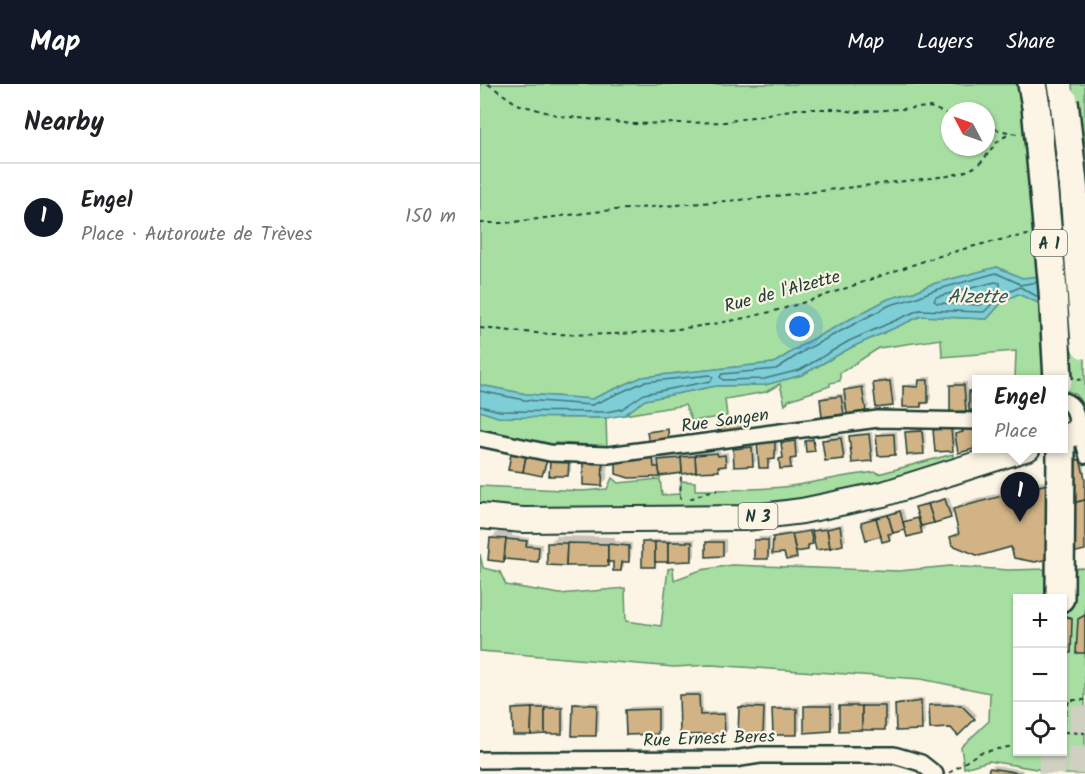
<!DOCTYPE html>
<html lang="en">
<head>
<meta charset="utf-8">
<style>
	:root { --surface:#fff; --page:#f6f6f6; --text:#202124; --muted:#757577; --line:#e0e0e0; --accent:#111827 }
	body { margin:0; font-family:Kalam,sans-serif; background:var(--page); color:var(--text) }
	.controls { position:absolute; right:18px; bottom:18px; display:grid; overflow:hidden; border-radius:0px; box-shadow:0 2px 4px #0004 }
	.controls button { width:54px; height:54px; display:grid; place-items:center; padding:0; border:0; border-bottom:2px solid var(--line); background:var(--surface); color:var(--text); font:30px sans-serif }
	.compass { position:absolute; left:461px; top:18px; width:54px; height:54px; border-radius:50%; background:var(--surface); box-shadow:0 2px 4px #0004; rotate:311deg }
	.you { position:absolute; left:320px; top:243px; width:21px; height:21px; margin:-15px; border:4px solid #fff; border-radius:50%; background:#1a73e8; box-shadow:0 0 0 9px #1a73e833 }
	.badge { display:grid; place-items:center; width:39px; height:39px; border-radius:50%; background:var(--accent); color:#fff; font-size:20px; font-weight:700 }
	.pin { position:absolute; translate:-50% -50px; filter:drop-shadow(0 2px 3px #0008) }
	.pin::after { content:''; position:absolute; top:32px; width:21px; height:18px; background:inherit; clip-path:polygon(0 0,100% 0,50% 100%) }
	.popup { position:absolute; left:492px; top:291px; width:96px; height:78px; box-sizing:border-box; display:grid; place-content:center; border-radius:0px; background:var(--surface); filter:drop-shadow(0 2px 4px #0005); font-size:20px; white-space:nowrap; color:var(--muted) }
	.popup b { font-size:22px; color:var(--text) }
	.popup::after { content:''; position:absolute; left:50%; top:100%; margin-left:-12px; border:12px solid transparent; border-top-color:var(--surface) }
	.list { margin:0; padding:0; list-style:none }
	h2 { display:flex; justify-content:space-between; align-items:center; height:78px; margin:0; padding:0 24px; font-size:26px }
	h2 small { font-size:20px; font-weight:400; color:var(--muted) }
	.list li { display:grid; grid-template-columns:39px 1fr auto; gap:18px; align-items:center; box-sizing:border-box; height:108px; padding:0 24px; border-top:2px solid var(--line) }
	.list b { display:block; font-size:22px; white-space:nowrap }
	.list p { margin:0; font-size:20px; white-space:nowrap; color:var(--muted) }
	.list em { font-size:20px; font-style:normal; color:var(--muted) }
	.icon { flex:none; width:33px; height:33px; fill:none; stroke:currentColor; stroke-width:2; stroke-linecap:round; stroke-linejoin:round }
	.map { position:relative; flex:none; width:605px; height:690px; overflow:hidden }
	header { display:flex; align-items:center; gap:36px; box-sizing:border-box; height:84px; padding:0 30px; background:var(--accent); color:#fff }
	header strong { font-size:28px }
	nav { display:flex; gap:33px; margin-inline-start:auto; font-size:21px }
	main { display:flex }
	aside { flex:1; background:var(--surface) }
	.map>svg:first-child { display:block }
	.green { fill:#a7dea2; stroke:#638e6b; stroke-width:1.5; fill-rule:evenodd }
	.water { fill:#7eced8; stroke:#589496; stroke-width:1.5 }
	.shadow { fill:#0003 }
	.lines { fill:none; stroke-linecap:round; stroke-linejoin:round }
	.shore { stroke:#457776; stroke-width:1.5 }
	.building { fill:#d1b386; stroke:#1f3d34; stroke-width:1.5 }
	.highway-tunnel { stroke:#d0d0c2; stroke-width:27; stroke-dasharray:27 14; stroke-linecap:butt }
	.lane-casing { stroke:#1f3d34; stroke-width:12 }
	.street-casing { stroke:#1f3d34; stroke-width:20 }
	.primary-casing { stroke:#1f3d34; stroke-width:28 }
	.highway-casing { stroke:#1f3d34; stroke-width:32 }
	.path { stroke:#1f3d34; stroke-width:2; stroke-dasharray:4.5 4.5; stroke-linecap:butt }
	.lane { stroke:#fcf5e5; stroke-width:8 }
	.street { stroke:#fcf5e5; stroke-width:15 }
	.primary { stroke:#fcf5e5; stroke-width:24 }
	.highway { stroke:#fcf5e5; stroke-width:27 }
	.highway-bridge-casing { stroke:#1f3d34; stroke-width:32; stroke-linecap:butt }
	.highway-bridge { stroke:#fcf5e5; stroke-width:27 }
	.labels { text-anchor:middle; stroke-width:4.5; stroke-linejoin:round; paint-order:stroke }
	.shield { fill:#fcf5e5; stroke:#617469; stroke-width:1.5 }
	.shield-label { font-size:16px; font-weight:bold; fill:#1f3d34 }
	.street-label { font-size:18px; fill:#1f3d34; stroke:#fcf5e5 }
	.water-label { font-size:20px; font-style:italic; fill:#325a55; stroke:#fcf5e5 }
</style>
</head>
<body>
<header>
<strong>Map</strong>
<nav><a>Map</a><a>Layers</a><a>Share</a></nav>
</header>
<main>
<aside>
<h2>Nearby<small></small></h2>
<ul class="list">
<li><span class="badge">1</span><div><b>Engel</b><p>Place · Autoroute de Trèves</p></div><em>150 m</em></li>
</ul>
</aside>
<div class="map">
<svg width="605" height="690" viewBox="0 0 605 690">
	<rect width="100%" height="100%" fill="#fcf5e5"/>
	<filter id="ink" filterUnits="userSpaceOnUse"><feTurbulence type="fractalNoise" baseFrequency=".0167" numOctaves="2"/><feDisplacementMap in="SourceGraphic" scale="12" xChannelSelector="R" yChannelSelector="G"/><feConvolveMatrix kernelMatrix="1 2 1 2 8 2 1 2 1" color-interpolation-filters="sRGB"/></filter>
	<g filter="url(#ink)">
		<!-- green -->
		<g class="green">
			<path d="M0,0H540L543,23L593,16L592,0H605V188L542,194L517,183L449,201L434,208L408,215L324,260L294,279L162,293L112,315L46,310L0,301ZM470,27H506V63H470Z"/>
			<polygon points="538,210 561,220 605,218 605,327 597,311 585,306 584,296 535,295 536,267 462,273 461,255 399,264 360,289 360,297 350,299 350,302 309,316 305,321 300,300 286,308 245,315 247,332 212,337 205,321 144,331 165,316 236,302 285,301 322,291 372,263 441,232 507,235 523,217"/>
			<polygon points="0,327 18,333 126,334 127,366 112,366 112,361 75,359 72,365 0,350"/>
			<path d="M473,370V376L399,398L323,415L267,422L45,424L0,421V402L102,407L127,405L132,394L138,399L180,395L182,411L200,410L201,397L215,398V406C244,406 274,406 303,403C335,399 363,391 397,388L398,390Z"/>
			<path d="M0,470L3,484L20,488L26,501L80,510L145,504L146,537L181,542L188,485L193,484L194,496L221,486L252,481L419,487L470,482L529,486L605,484V690H586L509,677L484,684L481,663L509,637L510,609L441,595L231,581L194,583L0,567ZM538,514H582V668H538Z"/>
		</g>
		<!-- water -->
		<polygon class="water" points="517,183 542,194 605,188 605,218 561,220 538,210 523,217 507,235 441,232 372,263 322,291 285,301 236,302 165,316 144,331 126,334 18,333 0,327 0,301 46,310 112,315 162,293 294,279 324,260 408,215 434,208 449,201"/>
		<!-- shadow -->
		<g class="shadow">
			<polygon points="444,293 451,293 451,315 441,322 425,303 428,300 440,300"/>
			<polygon points="413,294 416,317 412,321 394,299 398,296"/>
			<polygon points="475,298 487,298 488,310 496,304 496,325 491,325 491,321 485,326 471,302"/>
			<polygon points="385,300 389,323 385,326 368,324 363,329 341,315 345,312 366,309 366,306 369,303"/>
			<polygon points="496,341 496,361 493,364 478,360 472,365 455,346 458,343 474,342 475,352 487,342"/>
			<polygon points="445,344 446,365 443,368 427,349 430,346"/>
			<polygon points="417,347 418,366 415,369 398,351 401,348"/>
			<polygon points="392,348 394,372 391,375 371,353 374,350"/>
			<polygon points="364,351 366,370 363,373 344,357 347,353"/>
			<polygon points="298,354 298,370 291,374 291,379 287,382 279,359"/>
			<polygon points="317,354 319,369 313,373 313,380 310,383 301,375 304,372 303,359 306,356"/>
			<polygon points="275,360 276,377 273,380 254,366 258,362"/>
			<polygon points="36,367 69,373 65,387 61,390 33,370"/>
			<polygon points="240,367 241,369 248,368 249,378 238,385 182,390 180,392 138,378 141,375 176,371 177,380 180,380 180,376 183,373"/>
			<polygon points="605,369 605,465 555,477 532,461 472,453 479,446 475,428 470,433 444,440 445,444 442,448 428,451 426,444 412,448 412,451 409,455 382,438 386,435 423,425 426,436 439,432 437,423 441,420 469,413 473,428 482,419 582,392 586,375"/>
			<polygon points="110,373 128,373 127,395 122,400 105,378"/>
			<polygon points="75,374 91,375 91,387 88,391 71,378"/>
			<polygon points="363,440 366,456 362,460 335,455 328,465 319,466 319,469 316,473 305,468 294,454 298,450 333,445 334,448 337,444"/>
			<polygon points="19,447 32,448 32,452 49,454 49,459 62,460 61,473 57,476 26,474 23,476 11,454"/>
			<polygon points="76,452 135,453 135,457 152,459 151,473 148,477 144,477 144,482 141,485 134,477 127,481 69,460"/>
			<polygon points="279,453 291,453 290,470 287,474 276,456"/>
			<polygon points="215,455 215,472 211,476 178,478 175,481 164,459 167,456"/>
			<polygon points="231,455 246,455 246,467 243,471 227,458"/>
			<polygon points="582,529 593,534 590,567 582,567"/>
			<polygon points="222,608 223,628 247,628 248,645 244,649 201,650 200,612 204,609"/>
			<polygon points="444,614 445,641 441,645 416,621 420,618"/>
			<polygon points="97,618 120,618 119,647 116,650 94,621"/>
			<polygon points="454,618 485,619 497,631 478,650 451,622"/>
			<polygon points="354,619 354,642 351,645 326,623 329,620"/>
			<polygon points="364,619 408,619 408,641 405,645 361,623"/>
			<polygon points="264,620 286,621 286,647 283,650 260,624"/>
			<polygon points="84,621 85,645 81,649 34,625 37,622"/>
			<polygon points="181,622 181,645 178,648 147,626 150,623"/>
			<polygon points="320,622 320,646 317,649 294,626 297,623"/>
			<polygon points="514,681 543,686 542,690 510,690 511,684"/>
		</g>
		<g class="lines">
			<!-- shore -->
			<g class="shore">
				<polygon points="515,198 520,199 520,203 501,221 457,219 454,217 456,213"/>
				<polyline points="557,198 540,201 538,199 516,189 452,207 435,214 410,221 327,265 296,285 242,290 240,293 243,296 284,295 320,286 369,257 439,226 504,228 520,212 540,203 558,213"/>
				<polyline points="0,307 45,316 112,321 164,298 230,291 233,293 231,297 164,310 142,325 126,328 20,327 0,322"/>
			</g>
		</g>
		<!-- building -->
		<g class="building">
			<polygon points="439,296 448,296 448,319 441,319 441,323 423,323 423,302 438,303"/>
			<polygon points="410,297 413,322 396,324 393,299"/>
			<polygon points="470,301 484,301 486,327 470,328"/>
			<polygon points="382,303 386,327 367,330 364,306"/>
			<rect x="489" y="307" width="7" height="19"/>
			<polygon points="361,312 364,330 342,333 340,315"/>
			<polygon points="261,335 263,349 239,351 238,338"/>
			<polygon points="493,343 496,344 496,361 494,362 494,365 478,369 475,350 483,348 482,345"/>
			<polygon points="471,344 473,367 455,368 453,346"/>
			<polygon points="188,345 189,358 169,361 167,348"/>
			<polygon points="442,347 444,370 427,371 425,348"/>
			<polygon points="389,350 392,377 372,379 369,352"/>
			<polygon points="414,350 415,371 398,372 396,351"/>
			<polygon points="361,354 364,375 345,377 342,356"/>
			<polygon points="333,355 335,367 326,368 325,357"/>
			<polygon points="295,356 295,375 288,376 288,384 279,384 277,358"/>
			<polygon points="315,357 316,374 310,375 311,384 300,385 299,375 303,374 301,359"/>
			<polygon points="272,363 273,382 254,383 253,365"/>
			<polygon points="237,369 238,372 245,371 246,382 238,383 239,387 216,388 215,371"/>
			<polygon points="31,370 46,372 43,388 28,386"/>
			<polygon points="46,372 67,376 62,392 43,388"/>
			<polygon points="215,372 216,388 202,390 201,373"/>
			<polygon points="173,374 174,383 179,383 180,393 149,394 136,390 136,378"/>
			<polygon points="201,374 202,389 180,392 178,376"/>
			<polygon points="600,375 605,394 605,416 589,420 577,382"/>
			<polygon points="70,377 89,377 88,392 69,392"/>
			<polygon points="103,378 123,378 122,402 103,401"/>
			<polygon points="582,396 589,420 605,416 605,466 555,478 534,474 531,463 499,472 472,461 470,453 479,450 473,425"/>
			<polygon points="465,415 471,434 454,439 448,420"/>
			<polygon points="448,420 454,439 441,442 435,423"/>
			<polygon points="420,427 425,446 413,449 408,431"/>
			<polygon points="408,431 413,449 408,450 410,456 402,458 396,434"/>
			<polygon points="396,434 401,452 386,456 381,438"/>
			<polygon points="438,434 442,449 427,453 423,438"/>
			<polygon points="360,442 363,461 350,464 347,445"/>
			<polygon points="347,445 350,464 336,466 332,447"/>
			<polygon points="330,447 333,460 328,461 328,466 316,468 312,450"/>
			<polygon points="312,450 317,474 306,476 304,469 292,470 293,453"/>
			<polygon points="10,454 26,455 24,478 8,476"/>
			<polygon points="26,455 47,457 46,462 59,463 58,478 24,475"/>
			<rect x="274" y="456" width="14" height="19"/>
			<rect x="162" y="458" width="13" height="25"/>
			<rect x="175" y="458" width="13" height="20"/>
			<polygon points="188,458 212,458 212,477 188,478"/>
			<polygon points="226,458 243,458 243,472 226,473"/>
			<polygon points="67,459 87,459 86,482 67,481"/>
			<polygon points="87,459 128,460 128,482 86,482"/>
			<polygon points="128,460 149,462 149,478 142,478 141,487 133,487 133,478 128,478"/>
			<polygon points="582,530 592,535 591,569 582,568"/>
			<polygon points="605,531 605,569 596,569 598,535"/>
			<polygon points="199,611 219,611 220,631 244,630 245,650 200,651"/>
			<polygon points="441,617 442,646 416,647 415,621"/>
			<polygon points="93,620 117,621 116,652 92,652"/>
			<polygon points="449,621 481,621 495,635 478,652 471,644 450,645"/>
			<polygon points="324,622 351,622 351,647 324,649"/>
			<polygon points="359,622 382,622 382,646 359,647"/>
			<rect x="382" y="622" width="23" height="24"/>
			<polygon points="259,623 284,624 283,652 258,651"/>
			<polygon points="52,624 51,651 33,651 32,625"/>
			<polygon points="52,624 65,624 65,650 51,651"/>
			<rect x="65" y="624" width="17" height="26"/>
			<polygon points="178,625 178,650 146,651 145,626"/>
			<polygon points="292,625 317,625 317,651 293,651"/>
			<polygon points="509,684 540,689 540,690 508,690"/>
		</g>
		<g class="lines">
			<!-- highway-tunnel -->
			<g class="highway-tunnel">
				<polyline points="572,690 573,668"/>
				<polyline points="601,690 605,608"/>
			</g>
			<defs>
				<polyline id="lane" points="598,350 605,375"/>
				<g id="street">
					<path d="M584,317C598,322 596,335 598,349"/>
					<polyline points="0,354 70,369 128,371 398,335 496,337"/>
					<polyline points="0,676 254,675 280,671 414,671 441,679 455,690"/>
				</g>
				<g id="primary">
					<polyline points="584,353 605,346"/>
					<polyline points="0,432 43,436 267,434 322,427 403,410 548,364"/>
				</g>
				<g id="highway">
					<polyline points="552,0 556,22"/>
					<polyline points="580,514 581,364"/>
				</g>
			</defs>
			<!-- lane casing -->
			<use href="#lane" class="lane-casing"/>
			<!-- street casing -->
			<use href="#street" class="street-casing"/>
			<!-- primary casing -->
			<use href="#primary" class="primary-casing"/>
			<!-- highway casing -->
			<use href="#highway" class="highway-casing"/>
			<!-- path -->
			<g class="path">
				<polyline points="8,0 37,20 80,32 152,40 245,38 316,25 354,25 376,28 450,23 470,31"/>
				<polyline points="506,43 537,50"/>
				<path d="M0,139H25L122,127L271,115L468,92C479,89 491,87 500,79C510,70 512,59 526,52L528,48"/>
				<path d="M0,244C24,246 49,249 73,250C151,253 238,244 312,222C391,198 467,163 548,151"/>
				<polyline points="597,296 605,295"/>
				<polyline points="200,415 201,391"/>
				<polyline points="210,415 227,408 236,407 237,405"/>
				<polyline points="582,648 589,616 605,616"/>
				<polyline points="584,648 605,649"/>
				<polyline points="469,689 499,669 538,661"/>
			</g>
			<!-- lane -->
			<use href="#lane" class="lane"/>
			<!-- street -->
			<use href="#street" class="street"/>
			<!-- primary -->
			<use href="#primary" class="primary"/>
			<!-- highway -->
			<use href="#highway" class="highway"/>
			<defs>
				<g id="highway-bridge">
					<polyline points="584,17 594,108 605,261"/>
					<polyline points="556,22 573,206 578,296"/>
				</g>
			</defs>
			<!-- highway-bridge casing -->
			<use href="#highway-bridge" class="highway-bridge-casing"/>
			<!-- highway-bridge -->
			<use href="#highway-bridge" class="highway-bridge"/>
		</g>
	</g>
	<g class="labels">
		<!-- shield labels -->
		<g class="shield">
			<rect x="551" y="146" width="36" height="26" rx="4.5"/>
			<rect x="258.5" y="419" width="39" height="26" rx="4.5"/>
		</g>
		<g class="shield-label">
			<text x="569" y="165">A 1</text>
			<text x="278" y="438">N 3</text>
		</g>
		<!-- street labels -->
		<g class="street-label">
			<text transform="translate(302 207) rotate(-15)" y="6">Rue de l'Alzette</text>
			<text transform="translate(245 336) rotate(-8)" y="6">Rue Sangen</text>
			<text transform="translate(229 654) rotate(-2)" y="6">Rue Ernest Beres</text>
		</g>
		<!-- water labels -->
		<g class="water-label">
			<text x="497" y="219">Alzette</text>
		</g>
	</g>
</svg>
<div class="controls">
<button>+</button>
<button>−</button>
<button><svg class="icon" aria-label="locate" viewBox="0 0 24 24"><circle cx="12" cy="12" r="6"/><path d="M12 2v4M12 18v4M2 12h4M18 12h4"/></svg></button>
</div>
<svg class="compass" viewBox="-18 -18 36 36"><path d="M0-13l5 13h-10z" fill="#e53935"/><path d="M0 13l5-13h-10z" fill="#757577"/></svg>
<div class="you"></div>
<div class="pin badge" style="left:540px;top:438px">1</div>
<div class="popup"><b>Engel</b>Place</div>
</div>
</main>
</body>
</html>
